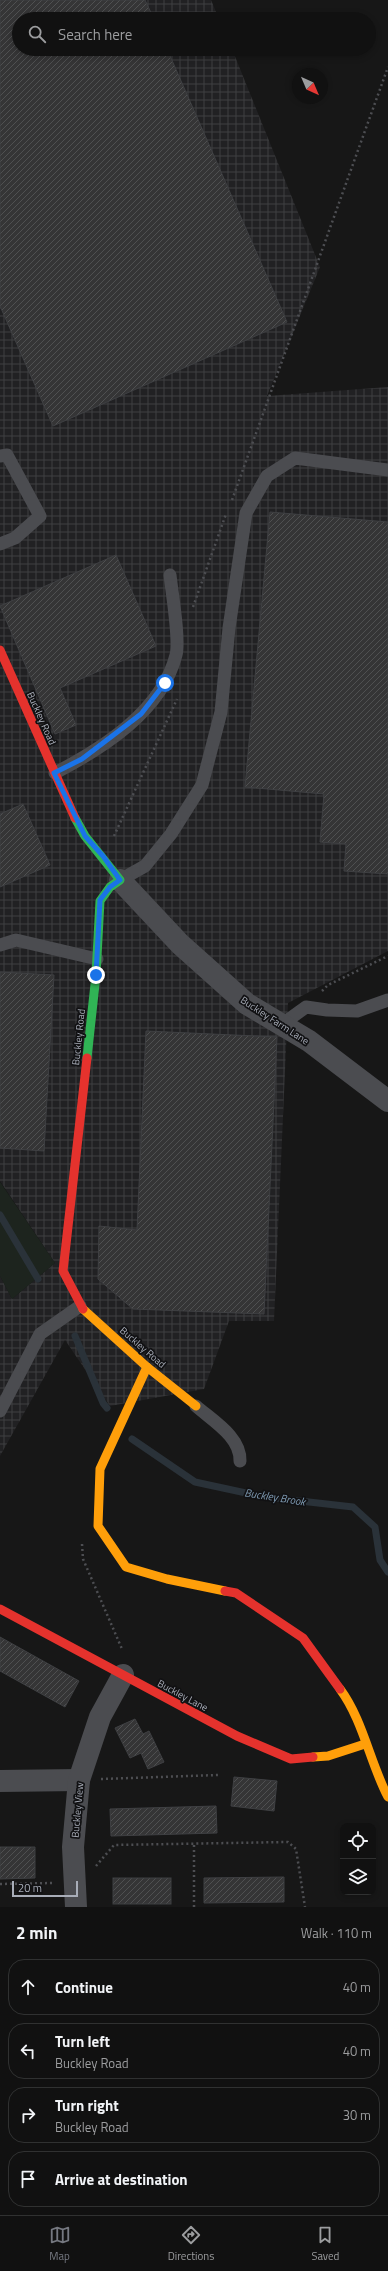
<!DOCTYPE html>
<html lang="en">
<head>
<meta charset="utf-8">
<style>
	:root { --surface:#111; --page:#1e1f1f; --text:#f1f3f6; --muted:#9c9d9f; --line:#303131; --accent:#757880 }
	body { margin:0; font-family:"Titillium Web",sans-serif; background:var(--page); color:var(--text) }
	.controls { position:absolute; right:12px; bottom:12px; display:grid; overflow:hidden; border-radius:8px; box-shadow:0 2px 6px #0003 }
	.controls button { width:36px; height:36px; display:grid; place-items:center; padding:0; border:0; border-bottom:1px solid var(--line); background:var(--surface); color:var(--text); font:20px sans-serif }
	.compass { position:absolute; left:292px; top:68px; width:36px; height:36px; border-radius:50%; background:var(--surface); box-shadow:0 2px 6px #0003; rotate:136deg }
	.scale { position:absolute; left:12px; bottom:10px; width:66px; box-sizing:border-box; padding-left:4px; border:2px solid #a8adb8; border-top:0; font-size:11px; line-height:14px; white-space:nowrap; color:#a8adb8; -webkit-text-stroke:3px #111113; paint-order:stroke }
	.stop { position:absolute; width:12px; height:12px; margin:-9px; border:3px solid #1a73e8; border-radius:50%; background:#fff }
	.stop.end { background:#1a73e8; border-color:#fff; box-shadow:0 1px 4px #0008 }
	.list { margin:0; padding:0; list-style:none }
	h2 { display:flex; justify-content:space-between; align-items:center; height:52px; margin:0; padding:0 16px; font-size:17px }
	h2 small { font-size:13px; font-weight:400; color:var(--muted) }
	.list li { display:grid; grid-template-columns:26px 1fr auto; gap:12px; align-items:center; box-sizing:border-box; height:56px; margin:0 8px 8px; padding:0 8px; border:1px solid var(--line); border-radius:16px }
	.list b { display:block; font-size:15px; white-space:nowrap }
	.list p { margin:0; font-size:13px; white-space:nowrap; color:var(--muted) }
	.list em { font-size:13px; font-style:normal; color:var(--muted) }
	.icon { flex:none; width:22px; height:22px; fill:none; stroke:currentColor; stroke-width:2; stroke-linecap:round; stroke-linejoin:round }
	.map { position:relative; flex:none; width:388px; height:1907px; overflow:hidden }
	.search { position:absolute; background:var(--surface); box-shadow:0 2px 6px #0003; left:12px; right:12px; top:12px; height:44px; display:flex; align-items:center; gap:10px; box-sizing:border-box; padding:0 14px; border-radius:22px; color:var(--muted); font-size:15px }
	.sheet { height:308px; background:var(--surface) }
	nav { display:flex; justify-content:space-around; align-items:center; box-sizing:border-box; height:56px; border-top:1px solid var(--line); background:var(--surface); font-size:11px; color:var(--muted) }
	nav a { display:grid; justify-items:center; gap:2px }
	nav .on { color:var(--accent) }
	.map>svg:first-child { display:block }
	.industrial { fill:url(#industrial-grid) }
	.grass { fill:#1d241e }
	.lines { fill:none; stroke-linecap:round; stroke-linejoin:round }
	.stream { stroke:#2a3239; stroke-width:7 }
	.building { fill:url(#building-hatch); stroke:#3f4043 }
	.path { stroke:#4d4e52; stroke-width:2.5; stroke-dasharray:2 3; stroke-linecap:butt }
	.lane { stroke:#4b4c50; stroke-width:13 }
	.street { stroke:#4b4c50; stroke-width:22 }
	.fast { stroke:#30b455; stroke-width:9 }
	.slow { stroke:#ff9f0a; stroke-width:9 }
	.jam { stroke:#e5322d; stroke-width:9 }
	.route { stroke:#1a73e8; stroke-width:5 }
	.labels { text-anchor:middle; stroke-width:3.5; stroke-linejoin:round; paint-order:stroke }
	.street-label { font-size:10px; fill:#a8adb8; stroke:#111113 }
	.water-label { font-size:11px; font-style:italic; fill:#7f9bb3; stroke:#111113 }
</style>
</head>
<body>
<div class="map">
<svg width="388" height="1907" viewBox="0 0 388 1907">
	<defs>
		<pattern id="industrial-grid" width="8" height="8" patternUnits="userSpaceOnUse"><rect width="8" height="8" fill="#212123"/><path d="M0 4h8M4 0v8" fill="none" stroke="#3e3f41"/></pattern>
		<pattern id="building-hatch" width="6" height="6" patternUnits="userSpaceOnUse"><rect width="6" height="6" fill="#353536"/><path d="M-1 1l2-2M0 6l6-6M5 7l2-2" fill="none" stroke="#4f5051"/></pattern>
	</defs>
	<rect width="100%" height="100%" fill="#171717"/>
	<!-- industrial -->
	<polygon class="industrial" points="0,0 211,0 219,19 19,19 19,49 232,49 320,267 267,396 388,387 388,951 288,1003 274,1321 229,1321 204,1389 110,1406 65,1340 0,1456 0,1276 12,1299 55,1263 0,1181"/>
	<!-- grass -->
	<polygon class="grass" points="0,1182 55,1263 12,1299 0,1276"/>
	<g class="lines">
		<!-- stream -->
		<g class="stream">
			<polyline points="0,1215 38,1279"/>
			<polyline points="75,1336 103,1403 107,1408"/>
			<polyline points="132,1439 195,1482 265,1497 353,1507 375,1527 380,1560 388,1572"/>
		</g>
	</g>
	<!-- building -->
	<g class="building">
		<polygon points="0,0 145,0 154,19 19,19 19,49 167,49 287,322 53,426 0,306"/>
		<polygon points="270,512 388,522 388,874 344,871 346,844 320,842 324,794 245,787"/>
		<polygon points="116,555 156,646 60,688 76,725 55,734 0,606"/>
		<polygon points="23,804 50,865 0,887 0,814"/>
		<polygon points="0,972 54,975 44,1151 0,1148"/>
		<polygon points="146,1031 277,1037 264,1314 133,1309 98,1279 99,1226 137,1230"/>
		<polygon points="0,1637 79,1681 65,1707 0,1671"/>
		<polygon points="135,1719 143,1734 149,1731 164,1762 148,1769 141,1753 130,1758 115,1728"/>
		<polygon points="234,1777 277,1781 274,1811 231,1806"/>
		<polygon points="216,1806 217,1833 111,1836 110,1809"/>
		<polygon points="0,1847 35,1847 35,1878 0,1879"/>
		<polygon points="284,1877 284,1902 204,1903 204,1878"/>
		<rect x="113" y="1878" width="58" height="26"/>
	</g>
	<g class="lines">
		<!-- path -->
		<g class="path">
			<polyline points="232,500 388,67"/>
			<polyline points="193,607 226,514"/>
			<polyline points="114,836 177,699"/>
			<polyline points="322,991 328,985 388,956"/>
			<polyline points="82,1544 83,1559 122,1649"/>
			<polyline points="101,1779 218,1775"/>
			<polyline points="96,1866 114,1845 288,1842 296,1849 305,1907"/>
			<polyline points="0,1884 53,1883"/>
			<polyline points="194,1907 194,1844"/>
		</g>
		<!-- lane -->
		<g class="lane">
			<polyline points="0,456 7,455 40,516 15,538 0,544"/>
			<path d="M55,773C103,748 162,711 176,655C180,640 172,593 170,575"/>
			<polyline points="120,880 145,866 171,834 202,785 221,712 229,628 246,513 267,476 295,458 388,470"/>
			<polyline points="0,945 16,940 97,959"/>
			<polyline points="281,1025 306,1007 327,1010 357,1011 388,1000"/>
			<path d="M196,1406C213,1421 241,1437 240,1461"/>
			<polyline points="0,1411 40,1334 80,1306"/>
		</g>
		<!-- street -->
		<g class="street">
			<polyline points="120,880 180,944 247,1004 309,1041 388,1101"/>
			<polyline points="0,1781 79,1780"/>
			<polyline points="76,1907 73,1847 79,1780 100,1717 123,1675"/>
		</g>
		<!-- fast -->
		<polyline class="fast" points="75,818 85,836 120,880 110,887 100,901 96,975 87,1058"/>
		<!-- slow -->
		<g class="slow">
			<polyline points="83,1309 147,1367 196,1406"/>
			<polyline points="147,1367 100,1469 98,1526 126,1567 167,1579 225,1591"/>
			<path d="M340,1689C363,1720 370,1763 388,1797"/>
			<polyline points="313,1757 328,1756 365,1744"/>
		</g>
		<!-- jam -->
		<g class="jam">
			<polyline points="0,650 75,818"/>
			<polyline points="83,1309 63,1271 87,1058"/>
			<polyline points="225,1591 236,1593 303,1638 340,1689"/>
			<polyline points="0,1609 237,1736 291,1759 313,1757"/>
		</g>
	</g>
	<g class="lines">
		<!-- route -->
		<polyline class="route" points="96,975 100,900 110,887 120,880 103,856 85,836 54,773 82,759 141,714 165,683"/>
	</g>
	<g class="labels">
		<!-- street labels -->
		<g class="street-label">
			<text transform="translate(42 718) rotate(66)" y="4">Buckley Road</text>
			<text transform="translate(275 1020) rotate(33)" y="4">Buckley Farm Lane</text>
			<text transform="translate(78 1037) rotate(-84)" y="4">Buckley Road</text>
			<text transform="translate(143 1347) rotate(41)" y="4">Buckley Road</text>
			<text transform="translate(183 1695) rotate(28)" y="4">Buckley Lane</text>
			<text transform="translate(77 1810) rotate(-85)" y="4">Buckley View</text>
		</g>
		<!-- water labels -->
		<g class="water-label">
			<text transform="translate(275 1497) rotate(9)" y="4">Buckley Brook</text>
		</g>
	</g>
</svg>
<div class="controls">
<button><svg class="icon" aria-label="locate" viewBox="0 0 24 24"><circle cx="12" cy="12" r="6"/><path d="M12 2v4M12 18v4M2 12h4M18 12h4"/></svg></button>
<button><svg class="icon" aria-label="layers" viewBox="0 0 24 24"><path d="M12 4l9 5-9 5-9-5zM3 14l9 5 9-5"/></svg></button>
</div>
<svg class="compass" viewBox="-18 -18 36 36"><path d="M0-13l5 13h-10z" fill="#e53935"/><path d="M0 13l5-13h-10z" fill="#9c9d9f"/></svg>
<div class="scale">20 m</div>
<div class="stop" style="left:165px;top:683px"></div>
<div class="stop end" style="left:96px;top:975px"></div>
<div class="search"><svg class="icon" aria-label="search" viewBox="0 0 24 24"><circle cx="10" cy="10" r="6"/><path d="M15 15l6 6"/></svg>Search here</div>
</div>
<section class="sheet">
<h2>2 min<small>Walk · 110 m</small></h2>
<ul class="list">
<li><svg class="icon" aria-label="ahead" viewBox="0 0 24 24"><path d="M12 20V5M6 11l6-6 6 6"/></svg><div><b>Continue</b></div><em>40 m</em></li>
<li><svg class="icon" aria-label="left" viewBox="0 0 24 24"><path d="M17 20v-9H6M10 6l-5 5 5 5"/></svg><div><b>Turn left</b><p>Buckley Road</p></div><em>40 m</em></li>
<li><svg class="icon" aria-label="right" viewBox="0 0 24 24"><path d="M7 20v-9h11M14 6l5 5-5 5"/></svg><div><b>Turn right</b><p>Buckley Road</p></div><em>30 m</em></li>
<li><svg class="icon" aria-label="arrive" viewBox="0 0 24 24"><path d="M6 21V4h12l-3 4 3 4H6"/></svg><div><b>Arrive at destination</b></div></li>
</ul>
</section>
<nav>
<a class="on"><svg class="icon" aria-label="map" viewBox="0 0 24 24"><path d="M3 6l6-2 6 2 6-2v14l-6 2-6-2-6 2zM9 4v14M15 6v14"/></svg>Map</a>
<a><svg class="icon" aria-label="directions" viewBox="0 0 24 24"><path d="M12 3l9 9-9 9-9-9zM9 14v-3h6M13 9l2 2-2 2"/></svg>Directions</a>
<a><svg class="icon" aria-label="saved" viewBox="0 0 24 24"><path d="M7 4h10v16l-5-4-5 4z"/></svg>Saved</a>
</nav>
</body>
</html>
